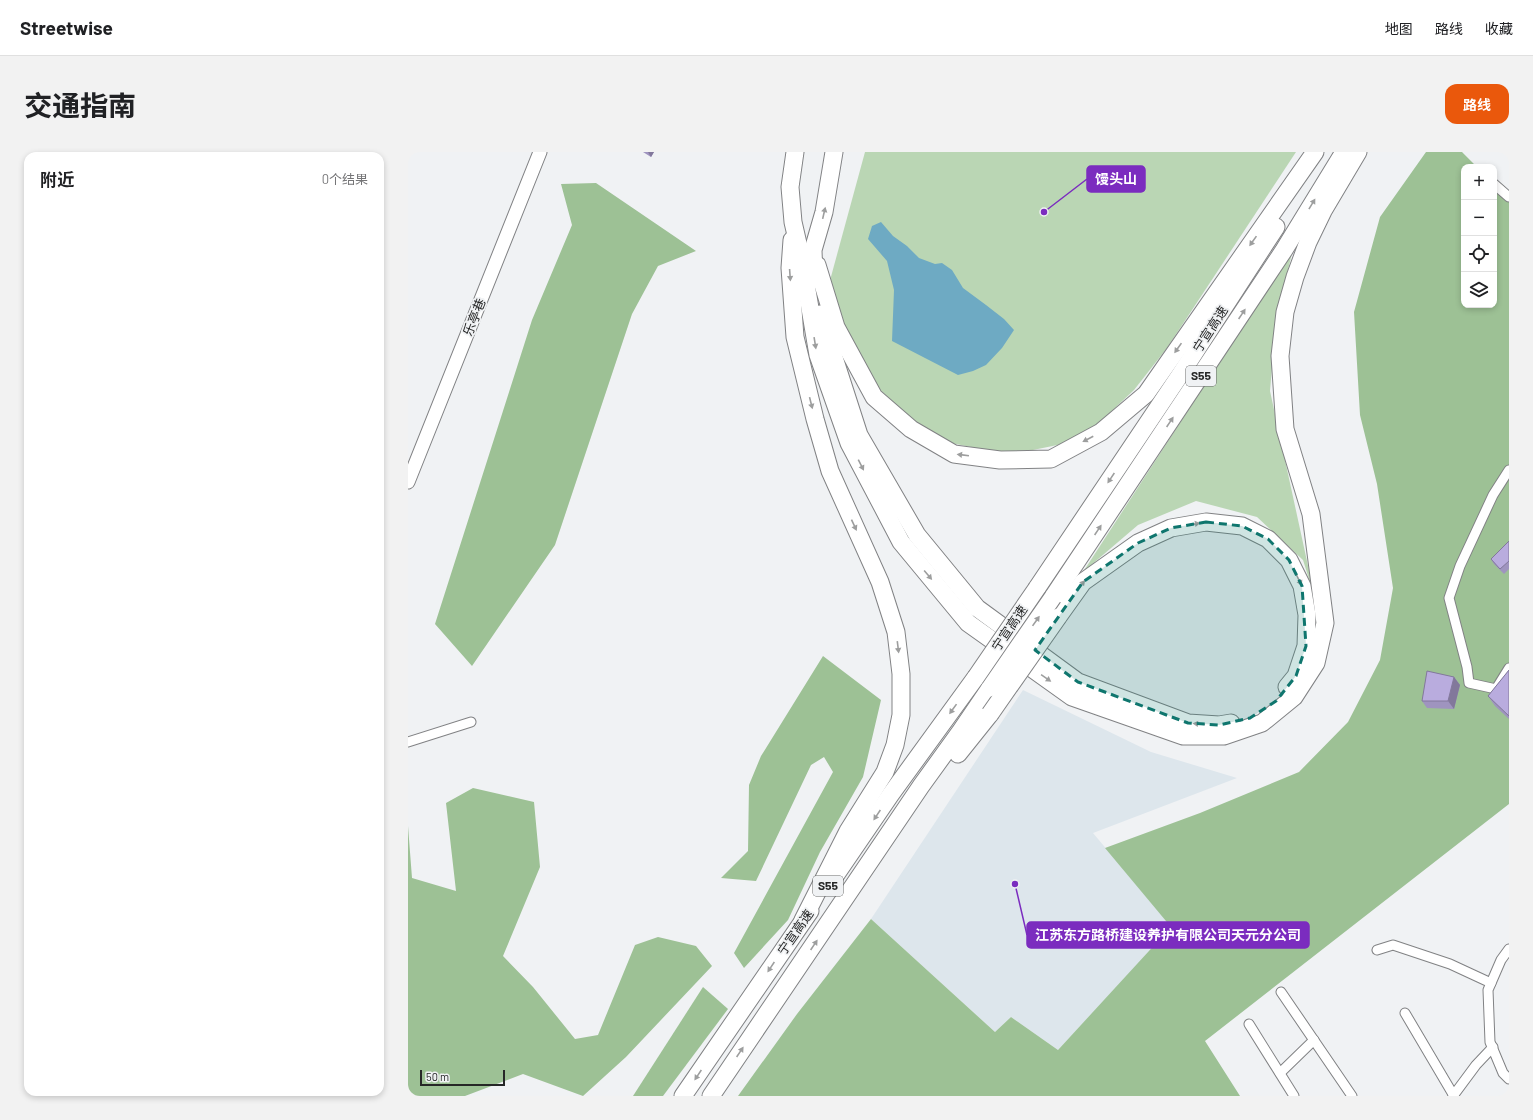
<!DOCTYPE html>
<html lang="zh">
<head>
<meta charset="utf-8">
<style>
	:root { --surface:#fff; --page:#f2f2f2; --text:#202124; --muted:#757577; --line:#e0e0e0; --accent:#ea580c }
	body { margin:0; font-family:Barlow,"Noto Sans SC",sans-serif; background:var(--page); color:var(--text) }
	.controls { position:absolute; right:12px; top:12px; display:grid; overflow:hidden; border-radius:8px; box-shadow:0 2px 6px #0003 }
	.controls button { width:36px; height:36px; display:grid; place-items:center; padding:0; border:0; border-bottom:1px solid var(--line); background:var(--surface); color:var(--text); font:20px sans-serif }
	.scale { position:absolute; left:12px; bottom:10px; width:85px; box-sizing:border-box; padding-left:4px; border:2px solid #262727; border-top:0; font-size:11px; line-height:14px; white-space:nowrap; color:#262727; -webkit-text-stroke:3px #f0f2f4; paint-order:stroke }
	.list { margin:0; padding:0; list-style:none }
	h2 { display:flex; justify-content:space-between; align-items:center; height:52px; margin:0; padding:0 16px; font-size:17px }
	h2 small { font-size:13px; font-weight:400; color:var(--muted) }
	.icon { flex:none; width:22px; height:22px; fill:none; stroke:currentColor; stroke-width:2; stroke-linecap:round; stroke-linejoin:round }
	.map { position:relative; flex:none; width:1101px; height:944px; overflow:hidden; border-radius:12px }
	header { display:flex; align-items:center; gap:24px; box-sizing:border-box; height:56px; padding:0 20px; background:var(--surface); border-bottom:1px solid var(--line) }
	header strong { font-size:19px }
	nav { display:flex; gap:22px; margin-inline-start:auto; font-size:14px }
	.intro { display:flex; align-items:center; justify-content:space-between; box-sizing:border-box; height:96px; padding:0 24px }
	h1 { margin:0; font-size:28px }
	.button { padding:10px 18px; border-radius:12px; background:var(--accent); color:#fff; font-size:14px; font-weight:700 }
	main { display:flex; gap:24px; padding:0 24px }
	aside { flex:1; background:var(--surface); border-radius:12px; box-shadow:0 2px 6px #0003 }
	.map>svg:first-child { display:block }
	.built { fill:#dde6ec }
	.green { fill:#bad6b4 }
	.forest { fill:#9dc195 }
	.water { fill:#6eaac3 }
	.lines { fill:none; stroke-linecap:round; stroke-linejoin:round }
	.street-casing { stroke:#818284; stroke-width:11 }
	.secondary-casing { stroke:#818284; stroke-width:15 }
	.highway-casing { stroke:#818284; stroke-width:19 }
	.street { stroke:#fff; stroke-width:9 }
	.secondary { stroke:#fff; stroke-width:13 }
	.highway { stroke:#fff; stroke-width:17 }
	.highway-bridge-casing { stroke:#818284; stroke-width:19; stroke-linecap:butt }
	.highway-bridge { stroke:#fff; stroke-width:17 }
	.wall { fill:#9f94bf }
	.shaded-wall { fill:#82789b }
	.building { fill:#b9acde; stroke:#82789b }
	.oneway { fill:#9d9e9e }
	.marked { fill:#0f766e; fill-opacity:0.2; stroke:#0f766e; stroke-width:3; stroke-dasharray:8 5; stroke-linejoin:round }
	.labels { text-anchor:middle; stroke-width:3.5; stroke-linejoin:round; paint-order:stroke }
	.shield { fill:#f0f2f4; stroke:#636464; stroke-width:1 }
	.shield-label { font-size:12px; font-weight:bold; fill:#262727 }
	.street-label { font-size:13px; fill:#262727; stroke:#f0f2f4 }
	.leader { fill:none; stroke:#7b2cbf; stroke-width:1.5 }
	.callout-dot { fill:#7b2cbf; stroke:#f0f2f4; stroke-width:1.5 }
	.callout { fill:#7b2cbf; stroke:#7b2cbf; stroke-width:1.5 }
	.callout-label { font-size:14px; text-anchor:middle; font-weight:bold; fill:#fff }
</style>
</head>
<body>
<header>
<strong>Streetwise</strong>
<nav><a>地图</a><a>路线</a><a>收藏</a></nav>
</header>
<div class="intro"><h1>交通指南</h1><a class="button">路线</a></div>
<main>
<aside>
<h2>附近<small>0个结果</small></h2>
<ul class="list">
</ul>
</aside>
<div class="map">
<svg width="1101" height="944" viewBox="0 0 1101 944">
	<rect width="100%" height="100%" fill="#f0f2f4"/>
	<!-- built -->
	<polygon class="built" points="615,538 743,600 829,626 685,681 764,775 650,898 603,865 587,880 463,767"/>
	<!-- green -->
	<g class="green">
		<polygon points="457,0 888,0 759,196 726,238 691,271 664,290 625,298 588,300 543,291 506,270 465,231 440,185 421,132"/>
		<polygon points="885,97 868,168 862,239 907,446 895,408 849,365 788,349 730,373 675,420"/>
	</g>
	<!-- forest -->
	<g class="forest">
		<polygon points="1018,0 1054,0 1069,15 1056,15 1056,153 1086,153 1086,32 1101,46 1101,652 797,889 832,944 330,944 389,862 463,767 587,880 603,865 650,898 763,775 697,696 792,661 891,620 940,570 972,508 985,436 969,332 952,263 946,160 972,65"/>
		<polygon points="188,31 288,99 250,114 224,162 147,393 64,514 27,472 124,168 164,73 153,32"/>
		<polygon points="415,504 473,548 455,625 412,700 380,768 336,816 326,801 425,620 416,605 403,613 348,729 313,726 340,699 341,633 353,604"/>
		<polygon points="65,636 126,650 132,715 95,804 125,835 167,887 190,883 227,793 250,785 288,794 304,814 218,905 175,944 115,922 57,944 0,944 0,674 4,726 48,739 38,651"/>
		<polygon points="295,835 320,857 255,944 225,944"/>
	</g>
	<!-- water -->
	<polygon class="water" points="473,70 485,84 499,94 511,106 527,112 534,111 544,118 555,136 578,153 596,167 606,178 594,196 578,213 565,219 550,223 484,189 486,138 479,109 460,87 464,74"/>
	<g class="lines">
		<defs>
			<g id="street">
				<polyline points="1086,32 1101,45"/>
				<polyline points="1101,318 1085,343 1052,414 1041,446 1059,515 1061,531 1088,537 1101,516"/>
				<polyline points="0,590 63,570"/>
				<polyline points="1101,797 1093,808 1080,838 1082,890 1095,921 1101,927"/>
				<polyline points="969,798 985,793 1042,812 1083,831"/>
				<polyline points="873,840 944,944"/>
				<polyline points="997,861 1046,944"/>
				<polyline points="841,872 886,944"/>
				<polyline points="872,921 906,888"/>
				<polyline points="1045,944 1068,913 1085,895"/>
			</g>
			<polyline id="secondary" points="0,330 132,0"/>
			<g id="highway">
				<polyline points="387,0 382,35 385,70 394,109 410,203 441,291 493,390 560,471 664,545 775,584 816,584 854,571 886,545 908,511 917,471 903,362 877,277 872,204 877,160 887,125 900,90 915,59 950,0"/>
				<polyline points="384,88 382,116 387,185 407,267 422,319 472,430 488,480 493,522 493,563 487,593 477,620 440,679 395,768"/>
				<polyline points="409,113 428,175 466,245 503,277 546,302 592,308 643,307 693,280 738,242 907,0"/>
				<polyline points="406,126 405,98 416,60 426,0"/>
				<polyline points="412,162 451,283 509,383 569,456 670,530 780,571 811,573 823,571"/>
				<polyline points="629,436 772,223 868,75"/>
				<polyline points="645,445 876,98 936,0"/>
				<polyline points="650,465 675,430 730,391 763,376 798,370 834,374 860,387 881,408 894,434 899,463 898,494 888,524 879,535"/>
				<polyline points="550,602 582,562"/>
				<polyline points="427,724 483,642 568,525"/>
				<polyline points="275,944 402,759"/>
				<polyline points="303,944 513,634 552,580 582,536"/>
			</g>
		</defs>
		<!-- street casing -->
		<use href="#street" class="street-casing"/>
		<!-- secondary casing -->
		<use href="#secondary" class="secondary-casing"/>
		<!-- highway casing -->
		<use href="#highway" class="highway-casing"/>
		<!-- street -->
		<use href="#street" class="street"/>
		<!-- secondary -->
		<use href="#secondary" class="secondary"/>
		<!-- highway -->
		<use href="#highway" class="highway"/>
		<defs>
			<g id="highway-bridge">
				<polyline points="568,525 629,436"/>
				<polyline points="582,536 645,445"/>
				<polyline points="582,562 650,465"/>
			</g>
		</defs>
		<!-- highway-bridge casing -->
		<use href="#highway-bridge" class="highway-bridge-casing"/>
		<!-- highway-bridge -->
		<use href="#highway-bridge" class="highway-bridge"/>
	</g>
	<!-- wall -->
	<g class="wall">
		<polygon points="235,0 246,0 243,5"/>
		<polygon points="1101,389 1101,417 1096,422 1086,412 1083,407"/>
		<polygon points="1101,518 1101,567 1087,554 1080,544"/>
		<polygon points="1046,525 1052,533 1046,557 1019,556 1014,549"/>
	</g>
	<!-- shaded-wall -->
	<g class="shaded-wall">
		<polygon points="240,0 246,0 243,5"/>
		<polygon points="1046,525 1052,533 1046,557 1040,549"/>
	</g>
	<!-- building -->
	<g class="building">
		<polygon points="1101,389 1101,409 1092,417 1083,407"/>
		<polygon points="1101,518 1101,564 1080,544"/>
		<polygon points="1019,519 1046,525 1040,549 1014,549"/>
	</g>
	<!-- one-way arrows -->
	<defs><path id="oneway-solid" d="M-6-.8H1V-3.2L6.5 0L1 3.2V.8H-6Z"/></defs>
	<g class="oneway">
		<use href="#oneway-solid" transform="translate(904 52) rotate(-59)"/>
		<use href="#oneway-solid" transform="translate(416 61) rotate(-77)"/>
		<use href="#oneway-solid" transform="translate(845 89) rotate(125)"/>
		<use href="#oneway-solid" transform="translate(382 123) rotate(86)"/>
		<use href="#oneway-solid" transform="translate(834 162) rotate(-56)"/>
		<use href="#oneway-solid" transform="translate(407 191) rotate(81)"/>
		<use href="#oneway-solid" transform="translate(770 196) rotate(125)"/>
		<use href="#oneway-solid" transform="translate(403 251) rotate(76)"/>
		<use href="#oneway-solid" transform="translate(762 270) rotate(-56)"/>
		<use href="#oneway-solid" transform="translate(680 287) rotate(152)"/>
		<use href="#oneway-solid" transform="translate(555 303) rotate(-173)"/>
		<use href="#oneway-solid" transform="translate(453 313) rotate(63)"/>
		<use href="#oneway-solid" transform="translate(703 326) rotate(124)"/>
		<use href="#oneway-solid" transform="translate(786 372) rotate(-9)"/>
		<use href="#oneway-solid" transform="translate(446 373) rotate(65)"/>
		<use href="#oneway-solid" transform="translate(690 378) rotate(-56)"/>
		<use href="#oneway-solid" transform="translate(520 423) rotate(50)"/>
		<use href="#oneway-solid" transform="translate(891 428) rotate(64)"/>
		<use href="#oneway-solid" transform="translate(673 433) rotate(-50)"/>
		<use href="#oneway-solid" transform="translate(628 469) rotate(-55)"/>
		<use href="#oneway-solid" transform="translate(490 495) rotate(83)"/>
		<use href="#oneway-solid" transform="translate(638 526) rotate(35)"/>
		<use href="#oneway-solid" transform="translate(545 557) rotate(126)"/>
		<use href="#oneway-solid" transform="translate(791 572) rotate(-175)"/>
		<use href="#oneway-solid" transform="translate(469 663) rotate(124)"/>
		<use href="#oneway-solid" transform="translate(406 793) rotate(-56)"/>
		<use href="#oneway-solid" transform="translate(363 815) rotate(124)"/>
		<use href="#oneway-solid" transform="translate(332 900) rotate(-56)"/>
		<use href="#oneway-solid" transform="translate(290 923) rotate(124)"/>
	</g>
	<!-- marked area -->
	<path class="marked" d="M798,370L834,374L860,387L881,408L894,434L898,494L888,524L868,549L842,566L811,573L780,571L670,530L627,498L675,430L730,391L763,376Z"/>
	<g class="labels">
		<!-- shield labels -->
		<g class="shield">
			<rect x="778" y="214" width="30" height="20" rx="3"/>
			<rect x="405" y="724" width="30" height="20" rx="3"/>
		</g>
		<g class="shield-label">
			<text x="793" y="228">S55</text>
			<text x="420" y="738">S55</text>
		</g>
		<!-- street labels -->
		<g class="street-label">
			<text transform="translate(66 165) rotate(-68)" y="5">乐亭巷</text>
			<text transform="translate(802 177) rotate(-57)" y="5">宁宣高速</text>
			<text transform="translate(601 476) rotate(-56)" y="5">宁宣高速</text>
			<text transform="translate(387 780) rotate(-55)" y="5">宁宣高速</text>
		</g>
	</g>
	<!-- callouts -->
	<path class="leader" d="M636 60L679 27M607 732L619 783"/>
	<g class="callout-dot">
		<circle cx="636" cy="60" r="4"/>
		<circle cx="607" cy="732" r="4"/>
	</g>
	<g class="callout">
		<rect x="679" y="14" width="58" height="26" rx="4"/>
		<rect x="619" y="770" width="282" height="26" rx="4"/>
	</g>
	<g class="callout-label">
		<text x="708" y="32">馒头山</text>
		<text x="760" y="788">江苏东方路桥建设养护有限公司天元分公司</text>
	</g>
</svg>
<div class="controls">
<button>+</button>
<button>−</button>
<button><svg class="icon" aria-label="locate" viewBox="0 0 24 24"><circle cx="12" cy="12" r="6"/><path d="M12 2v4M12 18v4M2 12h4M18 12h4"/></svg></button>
<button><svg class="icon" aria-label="layers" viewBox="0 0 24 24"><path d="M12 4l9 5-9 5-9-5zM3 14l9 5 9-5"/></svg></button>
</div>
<div class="scale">50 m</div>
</div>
</main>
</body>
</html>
